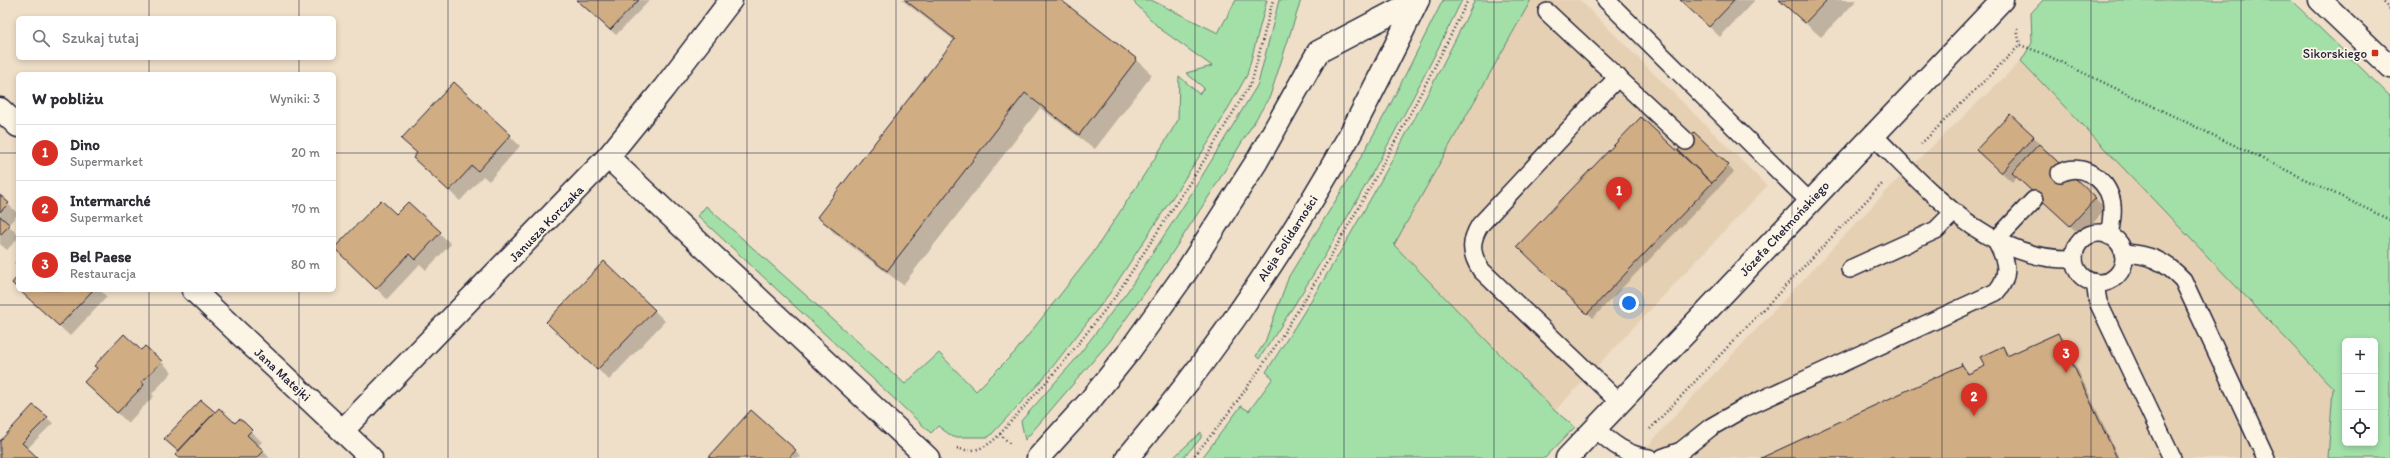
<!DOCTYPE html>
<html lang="pl">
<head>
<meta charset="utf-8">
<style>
	:root { --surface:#fff; --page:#f2f2f3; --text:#2b2b33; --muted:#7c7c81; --line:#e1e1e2; --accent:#d93025 }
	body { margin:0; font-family:Itim,sans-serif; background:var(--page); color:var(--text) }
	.controls { position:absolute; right:12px; bottom:12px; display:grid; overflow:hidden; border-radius:6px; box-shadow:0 2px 6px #0003 }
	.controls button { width:36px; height:36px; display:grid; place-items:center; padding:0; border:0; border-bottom:1px solid var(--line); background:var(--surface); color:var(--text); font:20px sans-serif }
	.you { position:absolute; left:1629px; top:303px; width:14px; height:14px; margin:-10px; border:3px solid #fff; border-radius:50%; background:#1a73e8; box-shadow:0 0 0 6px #1a73e833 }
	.badge { display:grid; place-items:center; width:26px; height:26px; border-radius:50%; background:var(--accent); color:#fff; font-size:13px; font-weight:700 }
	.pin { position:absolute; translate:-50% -33px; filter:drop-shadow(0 1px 2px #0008) }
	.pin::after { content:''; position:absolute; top:21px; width:14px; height:12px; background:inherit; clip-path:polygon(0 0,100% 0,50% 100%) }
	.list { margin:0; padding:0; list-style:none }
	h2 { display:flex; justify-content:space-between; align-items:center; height:52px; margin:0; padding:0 16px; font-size:17px }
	h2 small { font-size:13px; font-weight:400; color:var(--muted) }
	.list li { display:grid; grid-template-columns:26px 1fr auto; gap:12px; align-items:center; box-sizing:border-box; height:56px; padding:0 16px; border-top:1px solid var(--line) }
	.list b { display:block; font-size:15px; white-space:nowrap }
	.list p { margin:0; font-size:13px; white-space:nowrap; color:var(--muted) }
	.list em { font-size:13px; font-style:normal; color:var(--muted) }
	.icon { flex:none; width:22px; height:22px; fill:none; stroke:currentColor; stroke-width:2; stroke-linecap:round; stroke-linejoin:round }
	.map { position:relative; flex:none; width:2390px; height:458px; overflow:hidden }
	.search { position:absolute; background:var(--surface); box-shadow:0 2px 6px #0003; left:16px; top:16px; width:320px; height:44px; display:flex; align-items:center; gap:10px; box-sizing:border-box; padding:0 14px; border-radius:6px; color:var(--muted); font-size:15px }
	.panel { position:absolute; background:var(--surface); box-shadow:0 2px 6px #0003; left:16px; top:72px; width:320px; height:220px; border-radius:6px }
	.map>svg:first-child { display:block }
	.built { fill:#e6d0b4 }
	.green { fill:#a2e0a8; stroke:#628172; fill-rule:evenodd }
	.shadow { fill:#0003 }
	.building { fill:#d1ad84; stroke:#22223b }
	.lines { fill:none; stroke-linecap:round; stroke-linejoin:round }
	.lane-casing { stroke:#22223b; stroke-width:20 }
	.street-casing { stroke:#22223b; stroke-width:25 }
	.secondary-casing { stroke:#22223b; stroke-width:25 }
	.path { stroke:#22223b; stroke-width:2.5; stroke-dasharray:1 3; stroke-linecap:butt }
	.lane { stroke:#fcf5e5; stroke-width:17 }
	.street { stroke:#fcf5e5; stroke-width:22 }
	.secondary { stroke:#fcf5e5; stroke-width:22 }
	.grid { fill:none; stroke:#22223b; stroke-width:1; stroke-opacity:0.55 }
	.poi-dot { fill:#c8321e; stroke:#fcf5e5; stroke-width:1.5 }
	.labels { text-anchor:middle; stroke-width:3.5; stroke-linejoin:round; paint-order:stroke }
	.poi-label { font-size:13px; fill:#22223b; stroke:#fcf5e5; text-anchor:end }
	.street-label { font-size:13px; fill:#22223b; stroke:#fcf5e5 }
</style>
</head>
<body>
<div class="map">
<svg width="2390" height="458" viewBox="0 0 2390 458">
	<rect width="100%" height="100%" fill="#efdfc8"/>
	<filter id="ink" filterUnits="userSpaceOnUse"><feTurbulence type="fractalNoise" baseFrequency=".025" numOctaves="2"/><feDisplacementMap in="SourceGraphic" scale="8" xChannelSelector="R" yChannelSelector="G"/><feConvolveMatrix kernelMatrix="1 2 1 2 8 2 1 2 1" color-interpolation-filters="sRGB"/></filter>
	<g filter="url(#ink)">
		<!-- built -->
		<g class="built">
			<polygon points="1531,0 1580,0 1767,186 1555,411 1394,245"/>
			<polygon points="2021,61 2333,388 2328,458 1638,458 1666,425 1894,183"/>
		</g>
		<!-- green -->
		<g class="green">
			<polygon points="1132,0 1151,0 1218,33 1236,0 1267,0 1247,75 1212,137 1110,293 1043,379 989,437 953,437 938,426 931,433 698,216 706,206 905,384 939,353 976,391 1015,352 1093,253 1155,158 1178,120 1179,76 1199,94 1204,88 1186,73 1212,66 1159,28"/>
			<polygon points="1279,0 1301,0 1270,96 1211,193 1159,273 1110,341 1025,440 1021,421 1074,361 1127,292 1188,199 1258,84"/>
			<path d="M1443,0H1462C1402,123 1336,245 1259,359L1256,356L1265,342L1289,276L1344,187L1389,107Z"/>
			<path d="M1475,0H1531L1394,245L1555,411L1575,427L1545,458H1202L1241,406L1249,411L1273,378L1266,372C1344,252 1412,128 1475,0Z"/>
			<path d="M2043,0H2291L2390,96V458H2328L2333,388L2021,61L2032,43L2031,13ZM2345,341H2375V443H2345Z"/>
			<polygon points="1201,432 1201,438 1183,458 1173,458"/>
		</g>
		<!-- shadow -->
		<g class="shadow">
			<polygon points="578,0 650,0 616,35"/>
			<polygon points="902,0 1059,0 1137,60 1152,75 1095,149 1040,108 903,285 834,233 819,217 955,41"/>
			<polygon points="1681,0 1755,0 1720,37"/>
			<polygon points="1779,0 1857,0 1821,37"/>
			<polygon points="2010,115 2106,209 2081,236 2017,176 2012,182 1988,160"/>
			<polygon points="1694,133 1734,172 1593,318 1519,246 1678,152"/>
			<polygon points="510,136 520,146 489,181 483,176 460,201 425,168 418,154 402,139"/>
			<polygon points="0,196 18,214 8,225 18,235 18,238 7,250 0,244"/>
			<polygon points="408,204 451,244 426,270 420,264 387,299 335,249 396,216"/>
			<polygon points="18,258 18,267 14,263"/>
			<polygon points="604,262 665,321 609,380 558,332"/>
			<polygon points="20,290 100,290 107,297 70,336"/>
			<polygon points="2058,334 2064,340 2119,458 1763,458 1963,366 1970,374 1986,367 2003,347 2010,356"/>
			<polygon points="146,347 172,372 152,394 154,396 128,423 85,382 141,352"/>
			<polygon points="201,401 215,414 235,424 239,420 262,442 258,446 270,458 179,458 179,452 171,445"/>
			<polygon points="751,412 795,451 801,457 800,458 709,458"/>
			<polygon points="47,418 53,423 27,449 37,458 0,458 0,442"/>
		</g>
		<!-- building -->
		<g class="building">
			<polygon points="577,0 639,0 610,30"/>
			<polygon points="905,0 1061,0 1137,59 1079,135 1025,93 887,271 817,217 955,39"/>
			<polygon points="1680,0 1735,0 1709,27"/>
			<polygon points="1779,0 1827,0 1805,23"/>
			<polygon points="454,82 511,135 478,171 472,166 449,191 413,158 417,153 401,139"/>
			<polygon points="2010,114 2034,136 2001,173 1976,150"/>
			<polygon points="1641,117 1712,183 1587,314 1517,246"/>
			<polygon points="1694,132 1729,165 1712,183 1678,150"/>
			<polygon points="2039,144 2096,198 2070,226 2012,173"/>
			<polygon points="0,195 9,203 0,212"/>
			<polygon points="381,200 396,214 408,202 441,232 415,260 409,254 376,289 334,248"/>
			<polygon points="0,216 10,225 0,235"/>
			<polygon points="604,261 655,310 597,370 546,322"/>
			<polygon points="18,276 18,289 12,283"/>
			<polygon points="19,290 93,290 59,326"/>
			<polygon points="2058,333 2117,458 1761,458 1962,365 1961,363 1968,374 1985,366 1980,357 2003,346 2007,356"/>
			<polygon points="124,334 141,350 145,346 162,361 142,382 144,385 117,413 84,382 97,368 94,366"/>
			<polygon points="201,400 215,412 178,451 164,439"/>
			<polygon points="33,405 48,417 22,443 38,458 0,458 0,441"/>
			<polygon points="219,408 235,423 239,419 244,422 252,430 247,435 264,451 257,458 178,458 175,455"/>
			<polygon points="751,410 796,450 789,458 708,458"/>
		</g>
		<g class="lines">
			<defs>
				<g id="lane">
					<polyline points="1606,0 1809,201"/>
					<polyline points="1547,12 1686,141"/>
					<path d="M1618,77L1480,225C1470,241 1470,253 1481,270L1620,403"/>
					<path d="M1873,135C1929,190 1989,262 2074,259"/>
					<path d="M2060,173C2080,162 2105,177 2111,199C2114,211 2111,224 2109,236"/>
					<circle cx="2099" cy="258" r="25"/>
					<path d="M2123,253C2149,254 2165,261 2183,280L2266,458"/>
					<polyline points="1850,269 1936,230 1954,212"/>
					<polyline points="2095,283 2098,302 2172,458"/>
					<path d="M1596,429C1612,444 1627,455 1649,458"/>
					<path d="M1662,458L1681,451L1711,427L1744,408L1996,292C2012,275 2006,259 1996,240L2034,200"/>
				</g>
				<g id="street">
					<polyline points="0,109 18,126"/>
					<polyline points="608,157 928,458"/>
					<polyline points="193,290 371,458"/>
					<polyline points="343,430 608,157 664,88 731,0"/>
					<polyline points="1567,458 2002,0"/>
				</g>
				<g id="secondary">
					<polyline points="2320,0 2390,67"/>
					<polyline points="1038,458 1088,403 1128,353 1186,272 1257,161 1318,52 1417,0"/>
					<path d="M1127,458C1210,360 1284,252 1347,140C1372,94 1395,47 1418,0"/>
				</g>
			</defs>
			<!-- lane casing -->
			<use href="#lane" class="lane-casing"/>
			<!-- street casing -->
			<use href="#street" class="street-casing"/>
			<!-- secondary casing -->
			<use href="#secondary" class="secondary-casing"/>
			<!-- path -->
			<g class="path">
				<polyline points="2380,0 2390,9"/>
				<polyline points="2017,29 2020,45"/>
				<polyline points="2020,45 2042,53 2390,220"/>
				<polyline points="1921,144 2020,45"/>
				<polyline points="1650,429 1882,184"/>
				<polyline points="1000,434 1063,363 1115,297 1207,156 1252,81 1273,0"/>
				<path d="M957,448C974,454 988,447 1000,434L1010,444"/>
				<path d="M1192,458C1244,398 1286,331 1326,264C1377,177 1424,90 1468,0"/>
			</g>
			<!-- lane -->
			<use href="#lane" class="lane"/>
			<!-- street -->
			<use href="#street" class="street"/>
			<!-- secondary -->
			<use href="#secondary" class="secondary"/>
		</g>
	</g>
	<!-- grid -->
	<path class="grid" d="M149,0V18M299,0V18M448,0V458M598,0V458M747,0V458M896,0V458M1046,0V458M1195,0V458M1344,0V458M1494,0V458M1643,0V458M1792,0V458M1942,0V458M2091,0V458M2241,0V458M149,58V74M299,58V74M0,153H18M334,153H2390M149,290V458M299,290V458M0,305H2390"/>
	<!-- markers -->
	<rect class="poi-dot" x="2371" y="49" width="8" height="8" rx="2"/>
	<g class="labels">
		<!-- poi labels -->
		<g class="poi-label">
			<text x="2367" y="58">Sikorskiego</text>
		</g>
		<!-- street labels -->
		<g class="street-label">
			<text transform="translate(546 223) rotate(-46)" y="5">Janusza Korczaka</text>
			<text transform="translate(1784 228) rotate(-47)" y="5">Józefa Chełmońskiego</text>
			<text transform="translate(1287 238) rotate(-57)" y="5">Aleja Solidarności</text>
			<text transform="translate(283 374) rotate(43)" y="5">Jana Matejki</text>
		</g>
	</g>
</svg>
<div class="controls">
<button>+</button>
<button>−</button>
<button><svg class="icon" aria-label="locate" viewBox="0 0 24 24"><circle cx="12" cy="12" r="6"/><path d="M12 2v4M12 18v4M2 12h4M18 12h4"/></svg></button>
</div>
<div class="you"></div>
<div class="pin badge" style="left:1619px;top:210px">1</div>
<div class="pin badge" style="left:1974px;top:416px">2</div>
<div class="pin badge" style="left:2066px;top:373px">3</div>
<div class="search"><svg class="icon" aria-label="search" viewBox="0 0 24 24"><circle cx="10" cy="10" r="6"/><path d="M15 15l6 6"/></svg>Szukaj tutaj</div>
<section class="panel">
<h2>W pobliżu<small>Wyniki: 3</small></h2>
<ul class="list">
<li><span class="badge">1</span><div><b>Dino</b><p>Supermarket</p></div><em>20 m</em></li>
<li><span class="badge">2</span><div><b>Intermarché</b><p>Supermarket</p></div><em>70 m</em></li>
<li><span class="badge">3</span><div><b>Bel Paese</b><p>Restauracja</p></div><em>80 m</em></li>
</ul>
</section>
</div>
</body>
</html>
